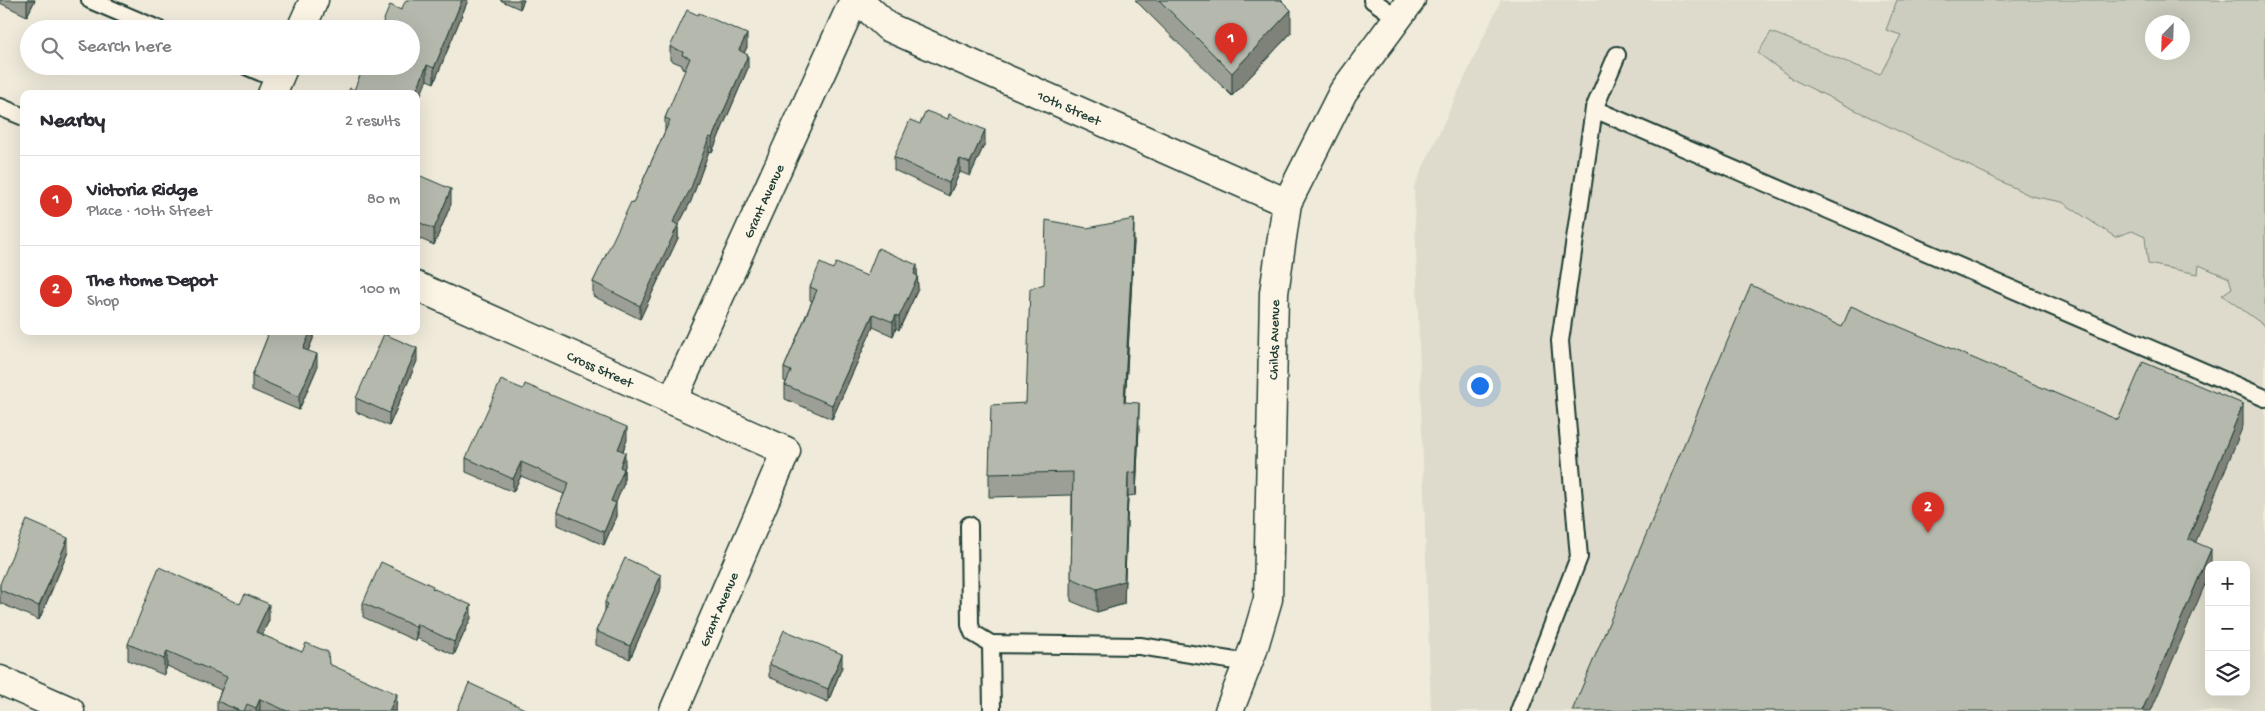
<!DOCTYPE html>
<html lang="en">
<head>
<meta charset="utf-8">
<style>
	:root { --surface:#fff; --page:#f2f2f3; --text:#2b2b33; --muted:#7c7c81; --line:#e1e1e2; --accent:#d93025 }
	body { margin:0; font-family:"Gochi Hand",sans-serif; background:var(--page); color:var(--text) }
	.controls { position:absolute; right:15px; bottom:15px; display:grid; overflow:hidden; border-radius:10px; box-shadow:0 5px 20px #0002 }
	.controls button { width:45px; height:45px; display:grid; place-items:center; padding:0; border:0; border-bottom:1px solid var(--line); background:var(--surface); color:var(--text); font:25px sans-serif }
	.compass { position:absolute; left:2145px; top:15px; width:45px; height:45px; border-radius:50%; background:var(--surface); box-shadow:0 5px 20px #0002; rotate:203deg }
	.you { position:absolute; left:1479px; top:385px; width:18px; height:18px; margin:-12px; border:4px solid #fff; border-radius:50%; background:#1a73e8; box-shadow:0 0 0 8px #1a73e833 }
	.badge { display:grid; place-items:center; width:32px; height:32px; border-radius:50%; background:var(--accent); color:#fff; font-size:16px; font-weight:700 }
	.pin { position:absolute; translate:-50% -41px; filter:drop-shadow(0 1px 2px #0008) }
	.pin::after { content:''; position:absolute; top:26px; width:18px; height:15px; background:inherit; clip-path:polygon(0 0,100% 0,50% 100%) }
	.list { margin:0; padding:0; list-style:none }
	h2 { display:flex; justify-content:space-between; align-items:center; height:65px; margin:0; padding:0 20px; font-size:21px }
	h2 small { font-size:16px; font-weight:400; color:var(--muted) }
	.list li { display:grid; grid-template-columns:32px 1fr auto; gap:15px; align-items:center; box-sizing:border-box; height:90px; padding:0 20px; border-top:1px solid var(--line) }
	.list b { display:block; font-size:19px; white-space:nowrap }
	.list p { margin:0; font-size:16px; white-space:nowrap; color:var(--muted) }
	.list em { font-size:16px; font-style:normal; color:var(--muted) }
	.icon { flex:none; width:28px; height:28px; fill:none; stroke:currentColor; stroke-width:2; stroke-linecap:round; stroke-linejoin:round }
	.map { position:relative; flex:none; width:2265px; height:711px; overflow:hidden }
	.search { position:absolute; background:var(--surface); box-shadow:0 5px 20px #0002; left:20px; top:20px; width:400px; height:55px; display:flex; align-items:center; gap:12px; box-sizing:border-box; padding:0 18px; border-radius:28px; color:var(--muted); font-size:19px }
	.panel { position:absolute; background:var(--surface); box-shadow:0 5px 20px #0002; left:20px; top:90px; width:400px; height:245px; border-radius:10px }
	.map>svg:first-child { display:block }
	.built { fill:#dedbcc; fill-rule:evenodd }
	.green { fill:#cccdbf; stroke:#76857a; fill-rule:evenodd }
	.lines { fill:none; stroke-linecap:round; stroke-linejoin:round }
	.service-casing { stroke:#1f3d34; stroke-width:20 }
	.minor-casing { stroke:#1f3d34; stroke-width:31 }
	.service { stroke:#fcf5e5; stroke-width:16 }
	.minor { stroke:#fcf5e5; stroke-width:28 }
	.wall { fill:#9c9f95; stroke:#1f3d34 }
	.shaded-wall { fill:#7f8279; stroke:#1f3d34 }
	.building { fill:#b5b9ad; stroke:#1f3d34 }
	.labels { text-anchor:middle; stroke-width:4; stroke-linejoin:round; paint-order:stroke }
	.street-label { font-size:14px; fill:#1f3d34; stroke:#fcf5e5 }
</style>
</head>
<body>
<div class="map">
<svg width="2265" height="711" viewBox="0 0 2265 711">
	<rect width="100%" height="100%" fill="#efeada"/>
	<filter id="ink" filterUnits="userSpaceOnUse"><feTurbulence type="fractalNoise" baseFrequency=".02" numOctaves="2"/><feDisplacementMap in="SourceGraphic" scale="10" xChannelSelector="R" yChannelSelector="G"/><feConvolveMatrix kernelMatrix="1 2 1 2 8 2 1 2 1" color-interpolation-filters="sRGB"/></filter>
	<g filter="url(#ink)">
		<!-- built -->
		<path class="built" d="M1501,0H2265V711H1431L1414,187ZM2152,22H2182V52H2152ZM2209,565H2246V692H2209Z"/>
		<!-- green -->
		<path class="green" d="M1897,0H2265V326L2222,295L2232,288L2229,278L2199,265L2198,274L2148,264L2145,237L2132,231L2115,237L2062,202L2031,196L1794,80L1758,53L1771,32L1880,75L1901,35L1886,30ZM2152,22H2182V52H2152Z"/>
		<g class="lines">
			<defs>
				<g id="service">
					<polyline points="90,0 158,29"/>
					<polyline points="1372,0 1399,19"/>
					<polyline points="246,66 278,80"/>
					<polyline points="0,107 24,117"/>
					<polyline points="1594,109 2265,398"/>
					<polyline points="969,525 970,625 973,633 991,644"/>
					<polyline points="992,711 991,644 1140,646 1248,663"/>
					<polyline points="1519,711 1579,557 1560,341 1594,109 1617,55"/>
				</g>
				<g id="minor">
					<path id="s1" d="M859,0L888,27L1287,203"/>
					<polyline points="301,29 314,0"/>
					<polyline points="272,94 284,66"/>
					<path id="s2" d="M416,286L786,451L674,711"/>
					<path id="s3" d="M672,401L854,0"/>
					<polyline points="0,680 70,711"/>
					<path id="s4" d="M1229,711L1253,650L1268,599L1274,293L1287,203L1343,92L1411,0"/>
				</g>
			</defs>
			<!-- service casing -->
			<use href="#service" class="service-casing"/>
			<!-- minor casing -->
			<use href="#minor" class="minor-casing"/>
			<!-- service -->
			<use href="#service" class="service"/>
			<!-- minor -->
			<use href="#minor" class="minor"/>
		</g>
		<!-- wall -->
		<g class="wall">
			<polygon points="0,0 35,0 27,16 0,3"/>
			<polygon points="468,0 434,83 427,80 354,90 401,10"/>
			<polygon points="500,0 524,0 520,9"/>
			<polygon points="1135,0 1281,0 1291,33 1232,96"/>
			<polygon points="670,47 747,47 744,53 748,68 712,152 709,151 691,201 678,226 678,238 640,319 593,296 593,282 633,203 665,131 665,118 686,70 682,68 682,65 670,60"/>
			<polygon points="920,124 985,143 970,176 960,172 949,196 894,170 894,157"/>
			<polygon points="416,174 451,204 434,245 416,237"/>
			<polygon points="1134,242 1125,402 1139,426 1136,495 1128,496 1124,604 1097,612 1071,601 1072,495 989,497 989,474 1026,403 1044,284"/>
			<polygon points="833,269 867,276 917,276 918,289 899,330 896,328 893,336 873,327 832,419 785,399 785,385 786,382 784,381 784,368 812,301 810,300 810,287"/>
			<polygon points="313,331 313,339 308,351 317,368 299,410 252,390 252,376 267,338"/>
			<polygon points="417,361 389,426 356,412 356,398"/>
			<polygon points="627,440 623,451 625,466 624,469 624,483 615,503 616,517 604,545 557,525 557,511 564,494 521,476 513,492 466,472 466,458"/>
			<polygon points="68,552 39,620 0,603 0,584"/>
			<polygon points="433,588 471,618 454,655 417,638 416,641 363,617 363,603"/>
			<polygon points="661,588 630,659 596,645 596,631 605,612 605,602"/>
			<polygon points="269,620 262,635 329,664 397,710 396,711 217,711 217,701 221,690 167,666 164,675 128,660 128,644"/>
			<polygon points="769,664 842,667 828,702 769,677"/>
		</g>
		<!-- shaded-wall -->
		<g class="shaded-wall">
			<polygon points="27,0 35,0 27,16"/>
			<polygon points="462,0 468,0 434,83 434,68"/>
			<polygon points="520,0 524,0 520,9"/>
			<polygon points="1291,10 1291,33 1232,96 1232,73"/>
			<polygon points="747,34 747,47 739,64 739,50"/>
			<polygon points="748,55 748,68 712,152 712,138"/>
			<polygon points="427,65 427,80 416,106 416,94 415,94"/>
			<polygon points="985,130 985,143 970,176 970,163"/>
			<polygon points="709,137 709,151 691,201 678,226 678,238 640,319 640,306 673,222"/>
			<polygon points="960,159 960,172 949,196 949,183"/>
			<polygon points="451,189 451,204 434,245 434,229"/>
			<polygon points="1134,219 1134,242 1124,425 1124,402"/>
			<polygon points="917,265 918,289 899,330 899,317"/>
			<polygon points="873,314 873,327 832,419 832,405"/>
			<polygon points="896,315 896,328 893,336 893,322"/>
			<polygon points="310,331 313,331 313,339 303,362 303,349"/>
			<polygon points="417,348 417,361 389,426 389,413"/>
			<polygon points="317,354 317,368 299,410 299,397"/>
			<polygon points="1139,403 1139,426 1136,495 1136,472"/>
			<polygon points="2243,404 2243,426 2188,561 2188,539"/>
			<polygon points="627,427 627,440 618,462 618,449"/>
			<polygon points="625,452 625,466 624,470 624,469 624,483 611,515 611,501 620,467"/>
			<polygon points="521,462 521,476 513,492 513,479"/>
			<polygon points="1128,473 1128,496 1124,604 1097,612 1097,589"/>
			<polygon points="616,503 616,517 604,545 604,532"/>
			<polygon points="68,538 68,552 39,620 39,606"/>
			<polygon points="2211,549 2211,565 2209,565 2209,575 2151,711 2142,711"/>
			<polygon points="661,575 661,588 630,659 630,646"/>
			<polygon points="269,604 269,620 256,648 256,632"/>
			<polygon points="471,605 471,618 454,655 454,642"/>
			<polygon points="417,624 417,638 416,641 416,627"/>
			<polygon points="167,651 167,666 164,675 164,659"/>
			<polygon points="842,654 842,667 828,702 828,689"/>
			<polygon points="397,694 396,711 389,711"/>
			<polygon points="260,699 260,711 256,711 256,708"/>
		</g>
		<!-- building -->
		<g class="building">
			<polygon points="406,0 462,0 434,68 427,65 415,94 347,94 350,88 354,90 364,66 411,66 411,29 380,29 390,5 401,10"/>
			<polygon points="1159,0 1281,0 1291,10 1232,73"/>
			<polygon points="687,10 698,15 699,13 747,34 739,50 748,55 712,138 709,137 691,188 673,222 678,225 640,306 593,282 631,202 633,203 670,120 665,118 690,58 682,55 683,52 670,47"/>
			<polygon points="926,111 948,119 949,114 985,130 970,163 960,159 949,183 894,157 910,120 920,124"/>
			<polygon points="416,174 451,189 434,229 416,221"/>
			<polygon points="1134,219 1124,402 1139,403 1136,472 1128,473 1124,581 1097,589 1071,578 1073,472 989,474 991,405 1026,403 1030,289 1044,284 1046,220 1087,228"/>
			<polygon points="878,248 917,265 914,274 918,276 899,317 896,315 893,322 873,314 832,405 785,385 791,371 784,368 817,290 810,287 820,263 833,269 836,263 867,276"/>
			<polygon points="1751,285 1842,327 1851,306 2118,420 2143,362 2243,404 2188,539 2211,549 2142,711 1572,711"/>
			<polygon points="268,331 311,331 303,349 317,354 299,397 252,376 267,338"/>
			<polygon points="384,334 417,348 389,413 356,398"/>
			<polygon points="501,380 523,389 525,384 627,427 618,449 625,452 620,467 624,469 611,501 616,503 604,532 557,511 569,483 521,462 513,479 466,458"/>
			<polygon points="27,520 68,538 39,606 0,590 0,584"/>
			<polygon points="625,558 661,575 630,646 596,631 608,604 605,602"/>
			<polygon points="381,562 433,586 432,588 471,605 454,642 417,624 416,627 363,603"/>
			<polygon points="159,567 240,604 245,594 269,604 256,632 302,652 306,643 328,652 329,664 397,694 389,711 287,711 260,699 256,708 247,704 244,711 240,711 217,701 227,677 167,651 164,659 128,644"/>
			<polygon points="784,630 842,654 828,689 769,664"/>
			<polygon points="469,683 529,711 457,711"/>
		</g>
	</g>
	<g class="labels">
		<!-- street labels -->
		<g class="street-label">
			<text dy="5" stroke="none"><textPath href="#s1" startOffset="238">10th Street</textPath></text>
			<text dy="5" stroke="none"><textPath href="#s3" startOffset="220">Grant Avenue</textPath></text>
			<text dy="5" stroke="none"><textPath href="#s4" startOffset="378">Childs Avenue</textPath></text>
			<text dy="5" stroke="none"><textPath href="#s2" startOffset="202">Cross Street</textPath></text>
			<text transform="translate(718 609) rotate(-67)" y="5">Grant Avenue</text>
		</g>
	</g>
</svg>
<div class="controls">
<button>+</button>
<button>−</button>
<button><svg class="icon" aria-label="layers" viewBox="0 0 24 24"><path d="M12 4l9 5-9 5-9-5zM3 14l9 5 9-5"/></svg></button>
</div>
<svg class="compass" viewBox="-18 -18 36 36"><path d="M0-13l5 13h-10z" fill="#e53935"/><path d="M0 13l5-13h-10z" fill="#7c7c81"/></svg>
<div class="you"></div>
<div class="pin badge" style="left:1231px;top:64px">1</div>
<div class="pin badge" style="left:1928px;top:533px">2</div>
<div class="search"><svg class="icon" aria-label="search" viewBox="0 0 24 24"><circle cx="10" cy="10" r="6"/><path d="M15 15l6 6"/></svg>Search here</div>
<section class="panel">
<h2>Nearby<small>2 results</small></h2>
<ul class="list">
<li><span class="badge">1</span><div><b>Victoria Ridge</b><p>Place · 10th Street</p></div><em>80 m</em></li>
<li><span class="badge">2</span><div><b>The Home Depot</b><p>Shop</p></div><em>100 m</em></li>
</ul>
</section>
</div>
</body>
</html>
